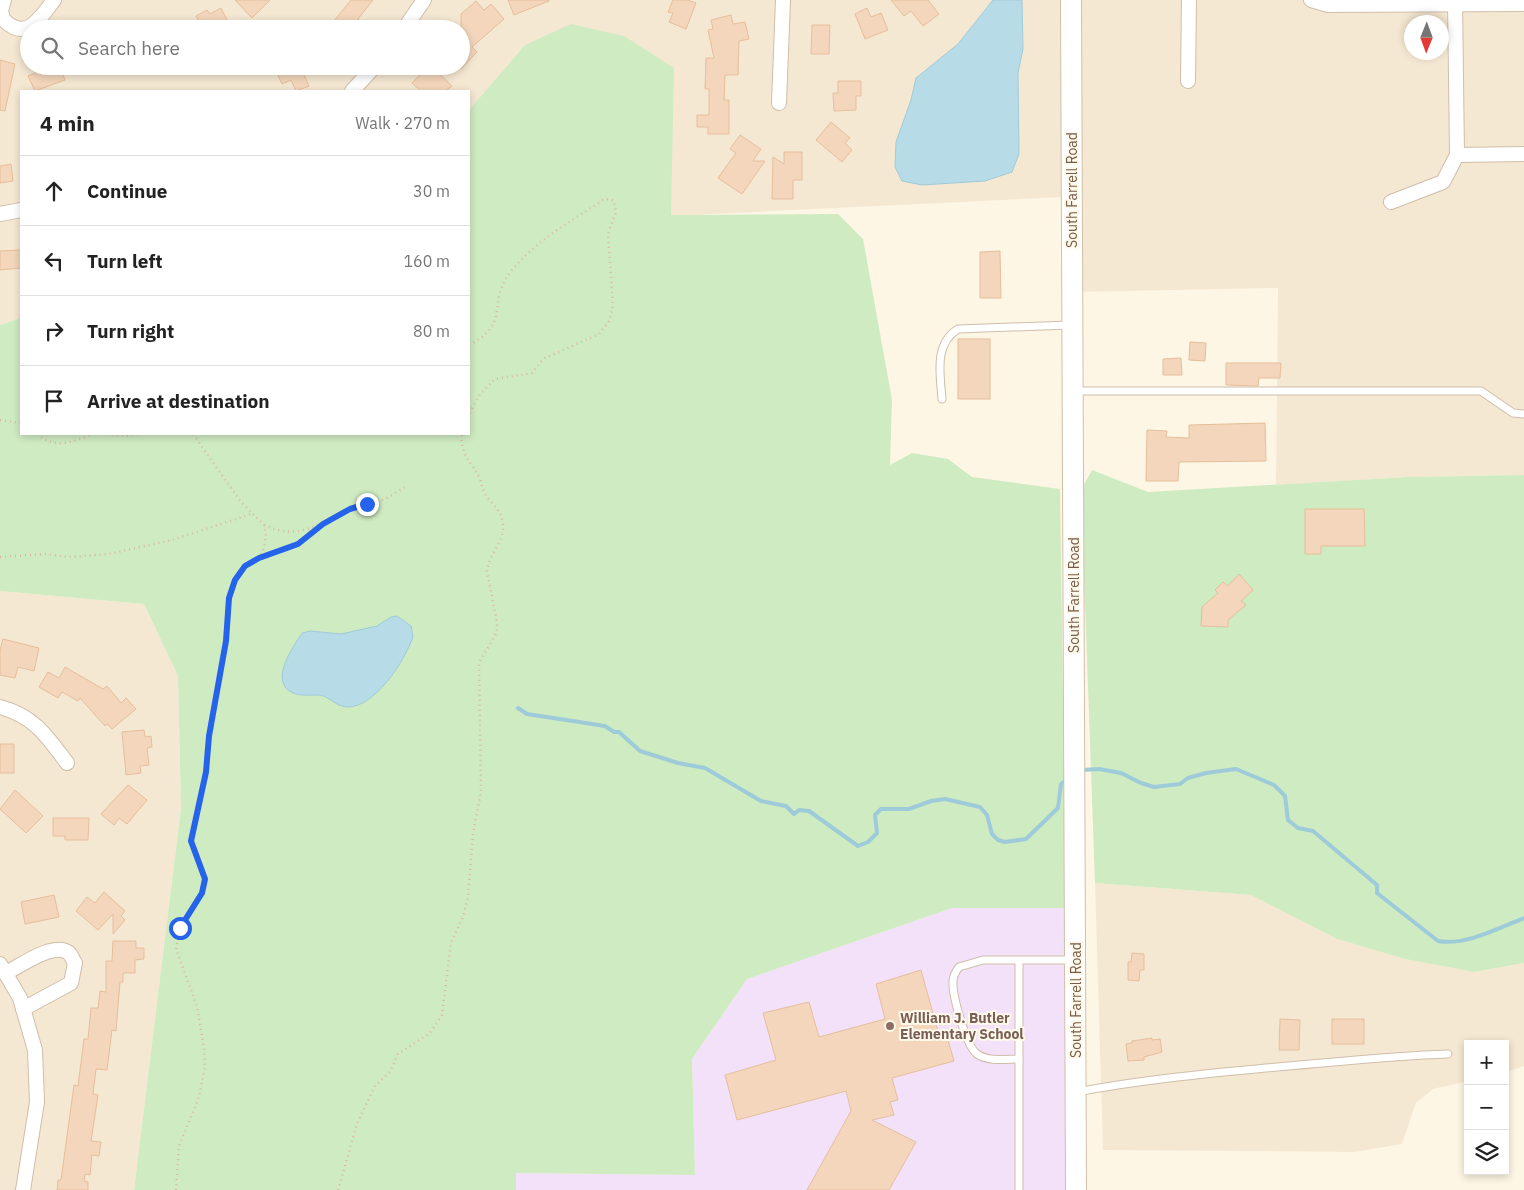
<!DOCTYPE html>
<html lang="en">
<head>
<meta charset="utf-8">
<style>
	:root { --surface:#fff; --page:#f6f6f6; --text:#222; --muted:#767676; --line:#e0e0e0 }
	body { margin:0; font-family:"IBM Plex Sans",sans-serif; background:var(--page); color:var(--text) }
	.controls { position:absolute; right:15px; bottom:15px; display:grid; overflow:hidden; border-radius:0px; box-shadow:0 2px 8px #0003 }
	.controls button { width:45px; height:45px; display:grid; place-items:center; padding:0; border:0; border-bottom:1px solid var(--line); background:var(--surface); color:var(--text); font:25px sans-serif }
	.compass { position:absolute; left:1404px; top:15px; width:45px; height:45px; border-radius:50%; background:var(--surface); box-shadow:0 2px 8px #0003; rotate:181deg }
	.stop { position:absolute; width:15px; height:15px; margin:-11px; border:4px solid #2563eb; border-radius:50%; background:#fff }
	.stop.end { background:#2563eb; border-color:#fff; box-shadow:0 1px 5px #0008 }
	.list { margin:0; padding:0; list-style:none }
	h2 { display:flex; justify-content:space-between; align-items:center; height:65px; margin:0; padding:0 20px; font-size:21px }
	h2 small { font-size:16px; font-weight:400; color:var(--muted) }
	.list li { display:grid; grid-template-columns:32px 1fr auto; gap:15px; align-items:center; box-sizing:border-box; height:70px; padding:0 20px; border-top:1px solid var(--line) }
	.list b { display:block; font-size:19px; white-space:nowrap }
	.list em { font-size:16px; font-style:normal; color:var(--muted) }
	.icon { flex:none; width:28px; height:28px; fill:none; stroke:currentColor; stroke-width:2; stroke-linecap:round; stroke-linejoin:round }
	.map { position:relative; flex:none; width:1524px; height:1190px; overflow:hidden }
	.search { position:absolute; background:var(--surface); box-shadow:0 2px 8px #0003; left:20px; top:20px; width:450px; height:55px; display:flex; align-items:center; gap:12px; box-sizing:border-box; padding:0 18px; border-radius:28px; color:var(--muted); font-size:19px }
	.panel { position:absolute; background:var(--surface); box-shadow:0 2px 8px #0003; left:20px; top:90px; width:450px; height:345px; border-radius:0px }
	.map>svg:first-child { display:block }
	.residential { fill:#f5e8d2; fill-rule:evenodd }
	.education { fill:#f3e1f9 }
	.green { fill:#cfebc2 }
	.water { fill:#b8dce7; stroke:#9ecbd9 }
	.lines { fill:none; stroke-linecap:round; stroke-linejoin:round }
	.stream { stroke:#9ecbd9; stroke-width:4 }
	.building { fill:#f3d6bb; stroke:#e6be9b }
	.lane-casing { stroke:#cfbeaa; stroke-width:9 }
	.street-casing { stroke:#cfbeaa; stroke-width:16 }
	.secondary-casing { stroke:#d2bfa7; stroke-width:22 }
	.path { stroke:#d8ba9e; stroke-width:2.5; stroke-dasharray:1 4; stroke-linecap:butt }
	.lane { stroke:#fff; stroke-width:7 }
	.street { stroke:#fff; stroke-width:14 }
	.secondary { stroke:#fff; stroke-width:20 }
	.route { stroke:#2563eb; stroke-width:6 }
	.education-dot { fill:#8d6e63; stroke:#fff9eb; stroke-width:2 }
	.labels { text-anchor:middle; stroke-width:4; stroke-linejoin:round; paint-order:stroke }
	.street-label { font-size:14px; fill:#765d49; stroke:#fff9eb }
	.education-label { font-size:14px; font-weight:bold; fill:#785e54; stroke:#fff9eb; text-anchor:start }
</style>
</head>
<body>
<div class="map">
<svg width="1524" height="1190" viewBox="0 0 1524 1190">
	<rect width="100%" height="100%" fill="#fdf6e4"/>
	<!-- residential -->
	<g class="residential">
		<path d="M0,0H1061L1063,197L671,216L525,45L469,110V91H21V318L0,325ZM29,29H461V66H29Z"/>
		<path d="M1071,0H1524V475L1408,477L1276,485L1278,288L1073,292ZM1412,22H1442V52H1412Z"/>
		<polygon points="0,591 144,604 178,676 181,808 134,1190 0,1190"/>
		<polygon points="1095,883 1251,895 1337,939 1405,959 1474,972 1524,963 1524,1066 1505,1073 1505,1044 1468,1044 1468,1081 1433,1089 1416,1103 1402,1144 1355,1152 1103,1150"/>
	</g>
	<!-- education -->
	<polygon class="education" points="952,908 1066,908 1067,1190 516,1190 516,1173 695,1175 692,1059 747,979"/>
	<!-- green -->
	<g class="green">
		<polygon points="571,24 624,36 674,68 671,215 838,214 863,239 892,400 890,465 912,453 948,459 972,477 1060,489 1066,908 952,908 747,979 692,1059 695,1175 516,1173 516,1190 134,1190 181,808 178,676 144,604 0,591 0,325 21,318 21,434 469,434 469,110 525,45"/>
		<polygon points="1092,470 1148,492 1408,477 1524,475 1524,963 1474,972 1405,959 1337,939 1251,895 1095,883 1081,490"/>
	</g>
	<!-- water -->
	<g class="water">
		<polygon points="993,0 1022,0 1023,49 1018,73 1019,154 1012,172 985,181 922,185 902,181 895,167 896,142 911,100 916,78 958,44"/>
		<path d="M397,616L411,626L413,637C405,660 375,708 347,707C335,706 330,697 320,695C312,695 300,696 293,693C268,682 293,647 302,633L310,631L341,634L377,626L391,617Z"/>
	</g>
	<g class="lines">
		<!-- stream -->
		<g class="stream">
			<polyline points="518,708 527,714 605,726 614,732 619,732 640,751 678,763 705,768 761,801 786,806 794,814 799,810 809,811 858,846 868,842 877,833 875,815 881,809 909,809 931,801 945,799 980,807 987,815 992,834 998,840 1005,842 1026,839 1058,808 1061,784 1065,781"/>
			<path d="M1081,770L1099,769L1121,773L1141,783L1154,787L1180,784L1188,778L1206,773L1236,769L1274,785L1285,796L1288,820L1298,828L1313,831L1377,885V893L1438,941C1465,946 1499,928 1524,918"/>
		</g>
	</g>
	<!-- building -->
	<g class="building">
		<polygon points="235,0 270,0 252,18"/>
		<polygon points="351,0 373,0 358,19 370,29 344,29 334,21"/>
		<polygon points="508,0 549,0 549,1 514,15"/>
		<polygon points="673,0 687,0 696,3 686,29 669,22 673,13 668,12"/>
		<polygon points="891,0 928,0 939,14 923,26 911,11 904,16"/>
		<polygon points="476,1 484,10 491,4 504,19 472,47 477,52 461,69 461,14"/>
		<polygon points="221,8 230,26 224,29 203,29 196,16 207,10 210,14"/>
		<polygon points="867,8 871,17 881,13 888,30 865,39 855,14"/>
		<polygon points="731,15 733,24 745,22 749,39 739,41 738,75 725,75 724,100 729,100 729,134 708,134 708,127 697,127 697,115 709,115 709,89 705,89 706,58 714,58 708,30 713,29 711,20"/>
		<polygon points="812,25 830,25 829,54 811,54"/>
		<polygon points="0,60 15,64 5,111 0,110"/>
		<polygon points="40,66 59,66 65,80 35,91 28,76 42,70"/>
		<polygon points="291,66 300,66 309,86 296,91 291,80 282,84 277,73"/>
		<polygon points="428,66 431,66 452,86 446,91 421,91 412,83"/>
		<polygon points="838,81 861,81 861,96 856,96 856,110 834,111 833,93 838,93"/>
		<polygon points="831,122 850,138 845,143 852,150 842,162 816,140"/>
		<polygon points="740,135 761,149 753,161 765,161 742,194 718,178 736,153 730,149"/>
		<polygon points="784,152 802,152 802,180 793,180 793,199 772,199 773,157 784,164"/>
		<polygon points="11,164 13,181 0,183 0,166"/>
		<polygon points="21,250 21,268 0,270 0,251"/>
		<polygon points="1000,251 1001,298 980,298 980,252"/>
		<rect x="958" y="339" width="32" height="60"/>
		<polygon points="1190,342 1206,343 1205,361 1189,360"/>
		<polygon points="1181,358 1182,375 1163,375 1163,359"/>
		<polygon points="1226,363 1281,363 1280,378 1259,378 1258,386 1226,385"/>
		<polygon points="1265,423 1266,461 1179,462 1178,481 1146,481 1147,430 1167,431 1166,437 1189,438 1189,425"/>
		<polygon points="1305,509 1364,509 1365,546 1321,546 1321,554 1305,554"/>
		<polygon points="1239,574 1253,590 1241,601 1246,605 1228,620 1228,627 1201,626 1202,607 1218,593 1215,590 1223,582 1228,586"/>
		<polygon points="3,639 39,648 34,671 18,667 15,678 0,675 0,650"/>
		<polygon points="65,667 103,689 107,686 121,703 126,698 136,709 112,729 107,724 105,726 80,698 78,701 62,692 58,698 39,687 48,672 59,678"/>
		<polygon points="144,730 145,737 151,736 152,747 147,748 149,765 140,766 141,773 126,775 122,732"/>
		<rect x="0" y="744" width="14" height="29"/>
		<polygon points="128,785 147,800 127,824 119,818 114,825 101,814"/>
		<polygon points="15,790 43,816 26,833 0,809"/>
		<polygon points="53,818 89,818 88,840 65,840 65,836 53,836"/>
		<polygon points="104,892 125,911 121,916 125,920 113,934 113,914 98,930 76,911 87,897 95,903"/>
		<polygon points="54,895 59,917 25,924 21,902"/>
		<polygon points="113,941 136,941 136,948 144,948 144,959 135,960 135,973 123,973 123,982 120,982 116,1031 112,1030 107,1070 96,1069 93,1094 98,1095 91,1141 101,1142 99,1156 92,1155 90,1175 85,1174 84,1181 88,1182 88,1190 57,1190 58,1180 61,1180 74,1085 78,1086 84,1039 88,1039 91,1008 98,1008 100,991 106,992 106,961 112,961"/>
		<polygon points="1132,953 1144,954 1144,970 1140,970 1139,981 1128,980 1128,962 1131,962"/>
		<polygon points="921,970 939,1035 946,1033 954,1061 892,1078 898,1100 890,1102 894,1115 872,1120 916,1142 889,1190 807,1190 851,1111 846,1091 737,1120 725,1075 776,1060 763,1013 809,1002 819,1037 885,1019 876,984"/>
		<polygon points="1280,1019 1300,1020 1299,1050 1279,1050"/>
		<rect x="1332" y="1019" width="32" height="25"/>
		<polygon points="1152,1038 1152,1040 1160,1039 1162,1052 1144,1057 1144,1060 1128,1061 1126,1044 1132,1043 1132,1041"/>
	</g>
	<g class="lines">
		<defs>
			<g id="lane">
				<polyline points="1073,391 1481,391 1513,413 1524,414"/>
				<path d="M942,399C940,373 934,344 958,329L1070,325"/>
				<path d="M1019,960V1059C1006,1059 988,1062 977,1054C966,1046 952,995 953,981C953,975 956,971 959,967L983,960H1074"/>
				<polyline points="1019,1059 1019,1190"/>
				<path d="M1077,1092C1140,1080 1202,1074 1266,1068C1327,1063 1387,1056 1448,1054"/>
			</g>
			<g id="street">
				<path d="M4,0L1,11L3,19C26,43 40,18 54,0"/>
				<polyline points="1311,0 1328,5 1524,4"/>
				<polyline points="404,29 424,0"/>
				<polyline points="1188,81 1189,0"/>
				<polyline points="352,91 375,66"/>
				<polyline points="779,103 783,0"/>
				<polyline points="1457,155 1524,154"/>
				<polyline points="1391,202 1443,182 1457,155 1455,0"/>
				<polyline points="0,214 21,210"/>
				<path d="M0,707C34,716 47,736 67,763"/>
				<polyline points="0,964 20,998 35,1050 37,1102 23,1190"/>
				<path d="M6,973C20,966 54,941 69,953C71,955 73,960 75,963L71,983L23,1009"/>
			</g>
			<polyline id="secondary" points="1071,0 1076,1190"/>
		</defs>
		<!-- lane casing -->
		<use href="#lane" class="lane-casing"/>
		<!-- street casing -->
		<use href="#street" class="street-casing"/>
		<!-- secondary casing -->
		<use href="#secondary" class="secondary-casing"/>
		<!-- path -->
		<g class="path">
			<path d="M469,345C513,323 485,302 512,270C538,239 570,222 603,200L610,199L614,201L616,212L608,233L613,304L610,320L599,334L543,359L532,373L495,379L480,394L469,414"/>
			<polyline points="0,420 21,423"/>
			<path d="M37,434C57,450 72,442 93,434"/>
			<polyline points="107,434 124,436 142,434"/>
			<path d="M264,525C301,542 318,522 351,509C361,505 372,505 381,501C389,497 397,492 405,487"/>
			<polyline points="0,557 46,554 69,557 109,554 172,540 251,514"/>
			<polyline points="259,558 299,544 323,524"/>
			<polyline points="176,1190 179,1146 199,1097 205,1067 204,1049 197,1006 176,949 180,929 202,893 205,879 191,841 206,772 209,736 226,641 229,598 235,580 245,566 259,558 264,548 266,534 264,525 241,502 193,434"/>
			<path d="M338,1190L357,1124L375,1086L390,1072L398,1054L430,1033L442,1015L451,942L463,917L468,897L473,834L481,791L479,663L497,632V622L487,571C489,554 505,541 503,524C502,512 494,506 487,497C483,492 482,486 480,479C472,462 459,454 462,434"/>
		</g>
		<!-- lane -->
		<use href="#lane" class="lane"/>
		<!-- street -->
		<use href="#street" class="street"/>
		<!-- secondary -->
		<use href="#secondary" class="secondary"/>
	</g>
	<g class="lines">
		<!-- route -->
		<polyline class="route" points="180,928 202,893 205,879 191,841 206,772 209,736 226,641 229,598 235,580 245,566 259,558 298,544 323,524 350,509 367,504"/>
	</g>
	<!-- markers -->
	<circle class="education-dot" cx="890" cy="1026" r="5"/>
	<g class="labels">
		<!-- street labels -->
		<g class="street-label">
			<text transform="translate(1072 190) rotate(-90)" y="5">South Farrell Road</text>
			<text transform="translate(1074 595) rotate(-90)" y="5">South Farrell Road</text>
			<text transform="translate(1076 1000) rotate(-90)" y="5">South Farrell Road</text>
		</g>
		<!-- education labels -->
		<g class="education-label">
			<text x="900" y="1023">William J. Butler<tspan x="900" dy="16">Elementary School</tspan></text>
		</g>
	</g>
</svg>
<div class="controls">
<button>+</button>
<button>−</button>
<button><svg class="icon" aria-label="layers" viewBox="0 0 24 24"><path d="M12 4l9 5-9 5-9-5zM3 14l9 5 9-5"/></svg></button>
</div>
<svg class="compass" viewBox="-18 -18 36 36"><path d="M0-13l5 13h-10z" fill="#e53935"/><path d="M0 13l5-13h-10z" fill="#767676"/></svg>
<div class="stop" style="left:180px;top:928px"></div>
<div class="stop end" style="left:367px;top:504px"></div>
<div class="search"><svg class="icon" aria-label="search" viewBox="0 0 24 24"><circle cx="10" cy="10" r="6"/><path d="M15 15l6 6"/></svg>Search here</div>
<section class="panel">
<h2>4 min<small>Walk · 270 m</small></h2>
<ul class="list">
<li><svg class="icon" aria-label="ahead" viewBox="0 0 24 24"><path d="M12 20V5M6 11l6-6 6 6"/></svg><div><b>Continue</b></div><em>30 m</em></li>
<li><svg class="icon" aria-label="left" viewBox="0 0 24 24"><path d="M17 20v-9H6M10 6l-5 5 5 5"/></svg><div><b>Turn left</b></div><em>160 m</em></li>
<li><svg class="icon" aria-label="right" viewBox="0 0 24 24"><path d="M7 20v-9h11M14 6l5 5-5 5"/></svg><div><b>Turn right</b></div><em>80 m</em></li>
<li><svg class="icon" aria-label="arrive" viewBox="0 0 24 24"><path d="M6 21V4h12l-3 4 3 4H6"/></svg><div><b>Arrive at destination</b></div></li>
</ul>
</section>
</div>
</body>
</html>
